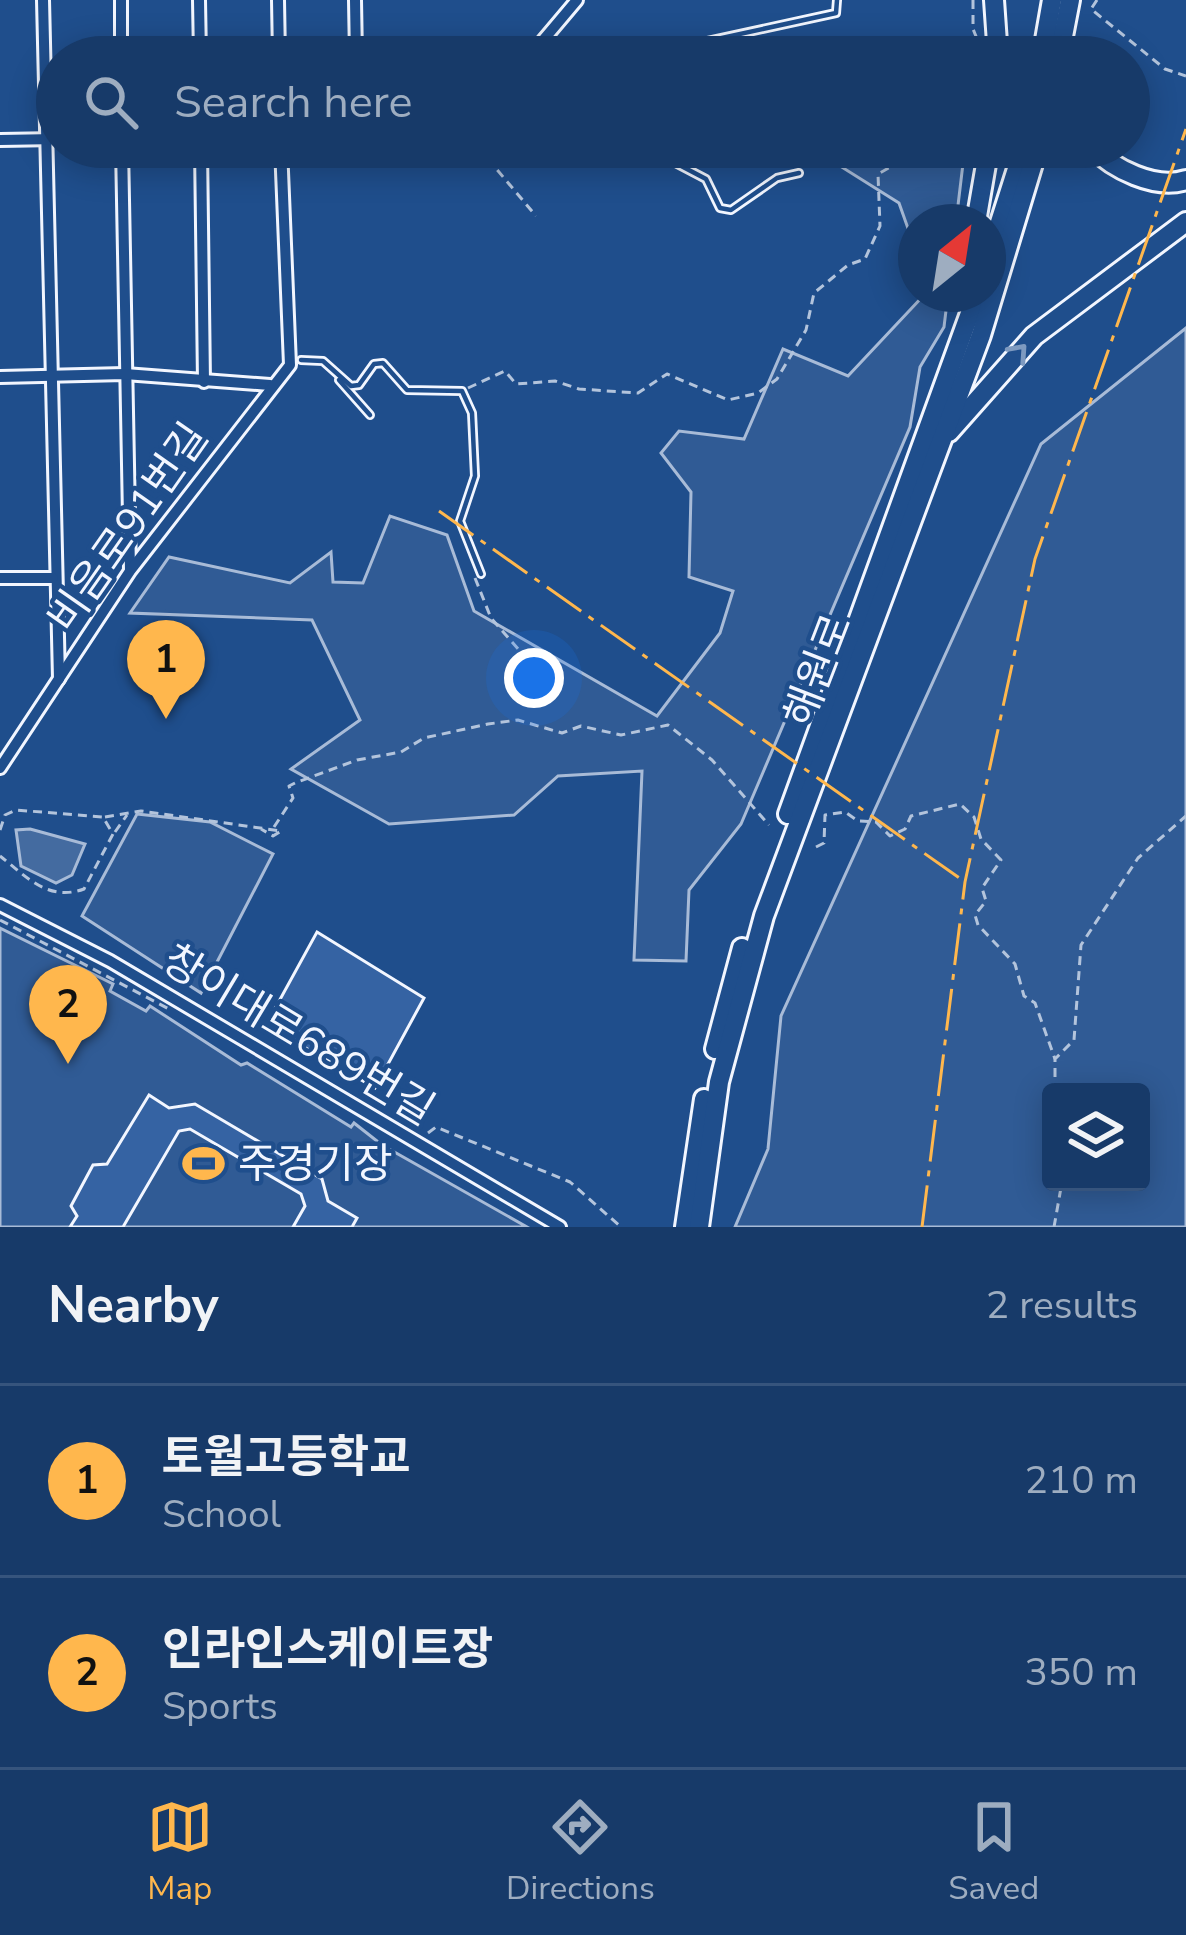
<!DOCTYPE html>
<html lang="en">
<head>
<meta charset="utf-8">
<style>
	:root { --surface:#173a69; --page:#244571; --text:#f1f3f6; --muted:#9eadc0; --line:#36547d; --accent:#ffb74d }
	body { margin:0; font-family:"Nunito Sans","Noto Sans KR",sans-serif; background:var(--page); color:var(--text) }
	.controls { position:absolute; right:36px; bottom:36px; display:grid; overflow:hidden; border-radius:12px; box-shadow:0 6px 30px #0003 }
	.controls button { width:108px; height:108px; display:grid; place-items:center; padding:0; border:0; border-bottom:3px solid var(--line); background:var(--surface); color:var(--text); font:60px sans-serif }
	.compass { position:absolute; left:898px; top:204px; width:108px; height:108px; border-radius:50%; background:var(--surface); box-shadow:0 6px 30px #0003; rotate:30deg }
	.you { position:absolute; left:534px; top:678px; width:42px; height:42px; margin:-30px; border:9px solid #fff; border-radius:50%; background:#1a73e8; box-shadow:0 0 0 18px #1a73e833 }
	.badge { display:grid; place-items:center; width:78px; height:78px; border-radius:50%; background:var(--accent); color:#111; font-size:39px; font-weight:700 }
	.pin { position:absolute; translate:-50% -99px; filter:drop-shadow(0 3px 6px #0008) }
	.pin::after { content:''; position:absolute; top:63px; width:42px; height:36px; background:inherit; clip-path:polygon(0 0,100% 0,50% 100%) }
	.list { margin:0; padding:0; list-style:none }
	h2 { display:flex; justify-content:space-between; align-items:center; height:156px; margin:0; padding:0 48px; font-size:51px }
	h2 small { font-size:39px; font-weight:400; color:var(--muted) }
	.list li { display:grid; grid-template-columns:78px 1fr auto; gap:36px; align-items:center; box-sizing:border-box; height:192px; padding:0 48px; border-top:3px solid var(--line) }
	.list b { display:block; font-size:45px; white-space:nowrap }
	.list p { margin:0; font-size:39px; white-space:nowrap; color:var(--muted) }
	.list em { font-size:39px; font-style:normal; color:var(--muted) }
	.icon { flex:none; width:66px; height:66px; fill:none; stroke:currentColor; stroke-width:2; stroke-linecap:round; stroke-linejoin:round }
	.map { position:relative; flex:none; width:1186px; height:1227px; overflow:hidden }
	.search { position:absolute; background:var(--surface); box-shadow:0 6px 30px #0003; left:36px; right:36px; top:36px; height:132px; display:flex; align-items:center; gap:30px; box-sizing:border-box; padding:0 42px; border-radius:66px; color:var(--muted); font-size:45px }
	.sheet { height:540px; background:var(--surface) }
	nav { display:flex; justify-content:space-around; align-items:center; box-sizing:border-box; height:168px; border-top:3px solid var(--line); background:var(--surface); font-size:33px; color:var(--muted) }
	nav a { display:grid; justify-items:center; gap:6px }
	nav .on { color:var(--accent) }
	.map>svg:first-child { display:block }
	.built { fill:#305b95; stroke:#a8bbd7; stroke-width:3; fill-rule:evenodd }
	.water { fill:#446ba0; stroke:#a8bbd7; stroke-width:3 }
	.building { fill:#3563a3; stroke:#f2f6ff; stroke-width:3 }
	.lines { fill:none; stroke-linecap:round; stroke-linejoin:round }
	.lane-casing { stroke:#f2f6ff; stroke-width:10 }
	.street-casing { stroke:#f2f6ff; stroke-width:16 }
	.highway-casing { stroke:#f2f6ff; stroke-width:24 }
	.path { stroke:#b3c4dc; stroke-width:3; stroke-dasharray:9 6; stroke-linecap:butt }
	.lane { stroke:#1f4e8c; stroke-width:4.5 }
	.street { stroke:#1f4e8c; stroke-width:10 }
	.highway { stroke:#1f4e8c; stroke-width:18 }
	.power { stroke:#ffb74d; stroke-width:3; stroke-dasharray:42 9 6 9; stroke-linecap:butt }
	.oneway { stroke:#7e9ac0 }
	.labels { text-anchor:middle; stroke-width:9; stroke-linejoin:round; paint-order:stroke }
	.street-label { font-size:42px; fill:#f2f6ff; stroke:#1f4e8c }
	.poi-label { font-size:42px; fill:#f2f6ff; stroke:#1f4e8c; text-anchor:start }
</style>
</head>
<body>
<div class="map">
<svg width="1186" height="1227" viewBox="0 0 1186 1227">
	<rect width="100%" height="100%" fill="#1f4e8c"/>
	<!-- built -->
	<g class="built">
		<polygon points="856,147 965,147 956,222 916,222 916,251 899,203 840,166"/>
		<polygon points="925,294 948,294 944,327 920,367 910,427 741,824 689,890 686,961 634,960 642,771 558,776 514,815 389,824 291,769 360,720 312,620 130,613 169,557 290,583 331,552 333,582 363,583 390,516 447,535 474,611 657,716 720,633 733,591 689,577 691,492 661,453 679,431 744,439 783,349 848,376"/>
		<path d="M1186,328V1227H735L768,1149L781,1016L1041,444ZM1051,1092H1141V1182H1051Z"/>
		<polygon points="137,814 210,822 273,854 201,993 82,916"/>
		<polygon points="0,928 113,984 110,991 146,1011 150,1006 241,1065 247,1063 351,1127 354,1123 382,1145 527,1227 0,1227"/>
	</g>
	<!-- water -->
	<polygon class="water" points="30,829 85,844 72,875 56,883 21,866 16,830"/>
	<!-- building -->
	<g class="building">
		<polygon points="317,932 424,998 375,1088 266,1025"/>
		<polygon points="149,1095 169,1108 195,1104 322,1179 328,1201 357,1218 352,1227 293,1227 305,1206 301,1194 190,1129 179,1131 123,1227 70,1227 77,1216 71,1206 93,1165 107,1164"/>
	</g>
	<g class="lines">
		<defs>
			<g id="lane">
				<polyline points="540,50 550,55 622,57"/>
				<polyline points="634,57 836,13 837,0"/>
				<polyline points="645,147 706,179 720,208 731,210 777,178 799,173"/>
				<polyline points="301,360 323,361 351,386 359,385 374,364 383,363 407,390 462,391 472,413 475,476 460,521 481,574"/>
				<polyline points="339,380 370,415"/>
			</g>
			<g id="street">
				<polyline points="43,0 59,679"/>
				<polyline points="121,0 121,57"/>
				<polyline points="199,0 200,57"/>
				<polyline points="278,0 279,57"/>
				<polyline points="355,0 356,57"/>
				<polyline points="356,47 537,48"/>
				<polyline points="529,57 577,0"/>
				<polyline points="0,140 57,139"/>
				<polyline points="122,147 130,570"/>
				<polyline points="201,147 204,382"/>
				<polyline points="0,377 125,374 270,385"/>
				<polyline points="0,578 53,578"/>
				<polyline points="0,768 130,571 290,365 281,147"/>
				<polyline points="0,905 110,961 560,1227"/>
			</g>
			<g id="highway">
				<polyline points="994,0 998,57"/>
				<polyline points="1042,57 1052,0"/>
				<polyline points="1059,57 1070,0"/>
				<path d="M1092,147C1113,169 1155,190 1186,180"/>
				<polyline points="976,222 989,147"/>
				<polyline points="988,260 1024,147"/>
				<polyline points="949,432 1034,336 1186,222"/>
				<polyline points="788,814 977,294"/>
				<polyline points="715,1049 742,948"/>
				<polyline points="685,1227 704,1099"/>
				<polyline points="699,1227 719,1082 764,916 981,335 1038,147"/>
			</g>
		</defs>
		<!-- lane casing -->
		<use href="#lane" class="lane-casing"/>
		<!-- street casing -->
		<use href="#street" class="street-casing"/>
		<!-- highway casing -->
		<use href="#highway" class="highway-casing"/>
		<!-- path -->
		<g class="path">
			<polyline points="973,0 973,29 982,51"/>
			<polyline points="1097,0 1091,9 1165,69 1186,76"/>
			<polyline points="478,147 536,216"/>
			<polyline points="468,388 505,371 516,384 555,381 579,389 638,393 667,374 728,400 758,393 777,379 806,330 814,293 848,265 865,259 880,226 878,174 917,152 972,149"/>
			<polyline points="475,578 491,618 519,650"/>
			<polyline points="105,817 141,811 281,831 273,836 261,829"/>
			<polyline points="274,827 293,798 289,786 295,783 357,760 401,752 424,738 488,724 518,720 562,733 581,726 621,735 668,725 712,760 769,825"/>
			<path d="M0,830L5,815L16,810L103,817L113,834L84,889C48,902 27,877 0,856"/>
			<polyline points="115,832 127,815"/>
			<polyline points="816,847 824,843 825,815 845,812 858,821 876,822 890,836 905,829 911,816 960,804 974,817 981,839 1001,860 982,888 986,901 975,915 978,925 1015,964 1024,996 1035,1003 1055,1059"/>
			<polyline points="0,920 169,1009"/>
			<polyline points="1055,1092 1055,1059 1074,1040 1081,945 1138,858 1186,816"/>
			<polyline points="428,1133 436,1127 570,1182 621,1227"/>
			<polyline points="1054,1227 1062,1182"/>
		</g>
		<!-- lane -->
		<use href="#lane" class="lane"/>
		<!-- street -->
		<use href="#street" class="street"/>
		<!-- highway -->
		<use href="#highway" class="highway"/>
		<!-- power -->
		<g class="power">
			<polyline points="439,511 965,882"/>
			<polyline points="922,1227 965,882 1035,559 1186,129"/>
		</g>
	</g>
	<!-- one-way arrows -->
	<defs><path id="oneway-chevron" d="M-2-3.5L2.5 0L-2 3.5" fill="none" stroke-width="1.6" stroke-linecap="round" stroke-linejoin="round" transform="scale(3)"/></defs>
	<use class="oneway" href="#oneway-chevron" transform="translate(1019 352) rotate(-48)"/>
	<!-- icons -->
	<defs>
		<symbol id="stadium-bare" viewBox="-9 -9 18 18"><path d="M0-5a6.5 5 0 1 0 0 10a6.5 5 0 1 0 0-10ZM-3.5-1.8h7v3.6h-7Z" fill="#ffb74d" stroke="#1f4e8c" stroke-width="2.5" paint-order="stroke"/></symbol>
	</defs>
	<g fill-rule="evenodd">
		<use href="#stadium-bare" x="174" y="1134" width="59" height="59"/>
	</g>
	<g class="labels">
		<!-- street labels -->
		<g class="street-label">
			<text transform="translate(127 527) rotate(-55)" y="15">비음로91번길</text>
			<text transform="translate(817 670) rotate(-69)" y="15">해원로</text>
			<text transform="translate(299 1034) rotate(31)" y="15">창이대로689번길</text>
		</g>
		<!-- poi labels -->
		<g class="poi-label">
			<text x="238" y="1178">주경기장</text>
		</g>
	</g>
</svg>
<div class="controls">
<button><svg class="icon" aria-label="layers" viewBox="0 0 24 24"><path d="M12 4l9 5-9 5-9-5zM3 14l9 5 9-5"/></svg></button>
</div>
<svg class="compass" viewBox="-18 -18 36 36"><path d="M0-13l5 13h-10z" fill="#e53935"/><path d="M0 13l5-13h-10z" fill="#9eadc0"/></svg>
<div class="you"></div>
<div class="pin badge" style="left:166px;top:719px">1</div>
<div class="pin badge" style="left:68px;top:1064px">2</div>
<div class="search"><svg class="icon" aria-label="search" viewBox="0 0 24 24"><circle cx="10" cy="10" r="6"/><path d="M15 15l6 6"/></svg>Search here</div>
</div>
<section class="sheet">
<h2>Nearby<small>2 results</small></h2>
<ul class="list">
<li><span class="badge">1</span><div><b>토월고등학교</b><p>School</p></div><em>210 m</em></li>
<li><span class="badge">2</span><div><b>인라인스케이트장</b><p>Sports</p></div><em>350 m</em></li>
</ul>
</section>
<nav>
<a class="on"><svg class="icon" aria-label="map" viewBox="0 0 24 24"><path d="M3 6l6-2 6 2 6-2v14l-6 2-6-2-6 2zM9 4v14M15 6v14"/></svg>Map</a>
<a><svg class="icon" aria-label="directions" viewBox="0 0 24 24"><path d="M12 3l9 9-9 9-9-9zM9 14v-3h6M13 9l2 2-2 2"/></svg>Directions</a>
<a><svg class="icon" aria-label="saved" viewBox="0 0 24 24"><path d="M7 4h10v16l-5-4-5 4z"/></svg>Saved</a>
</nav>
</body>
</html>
